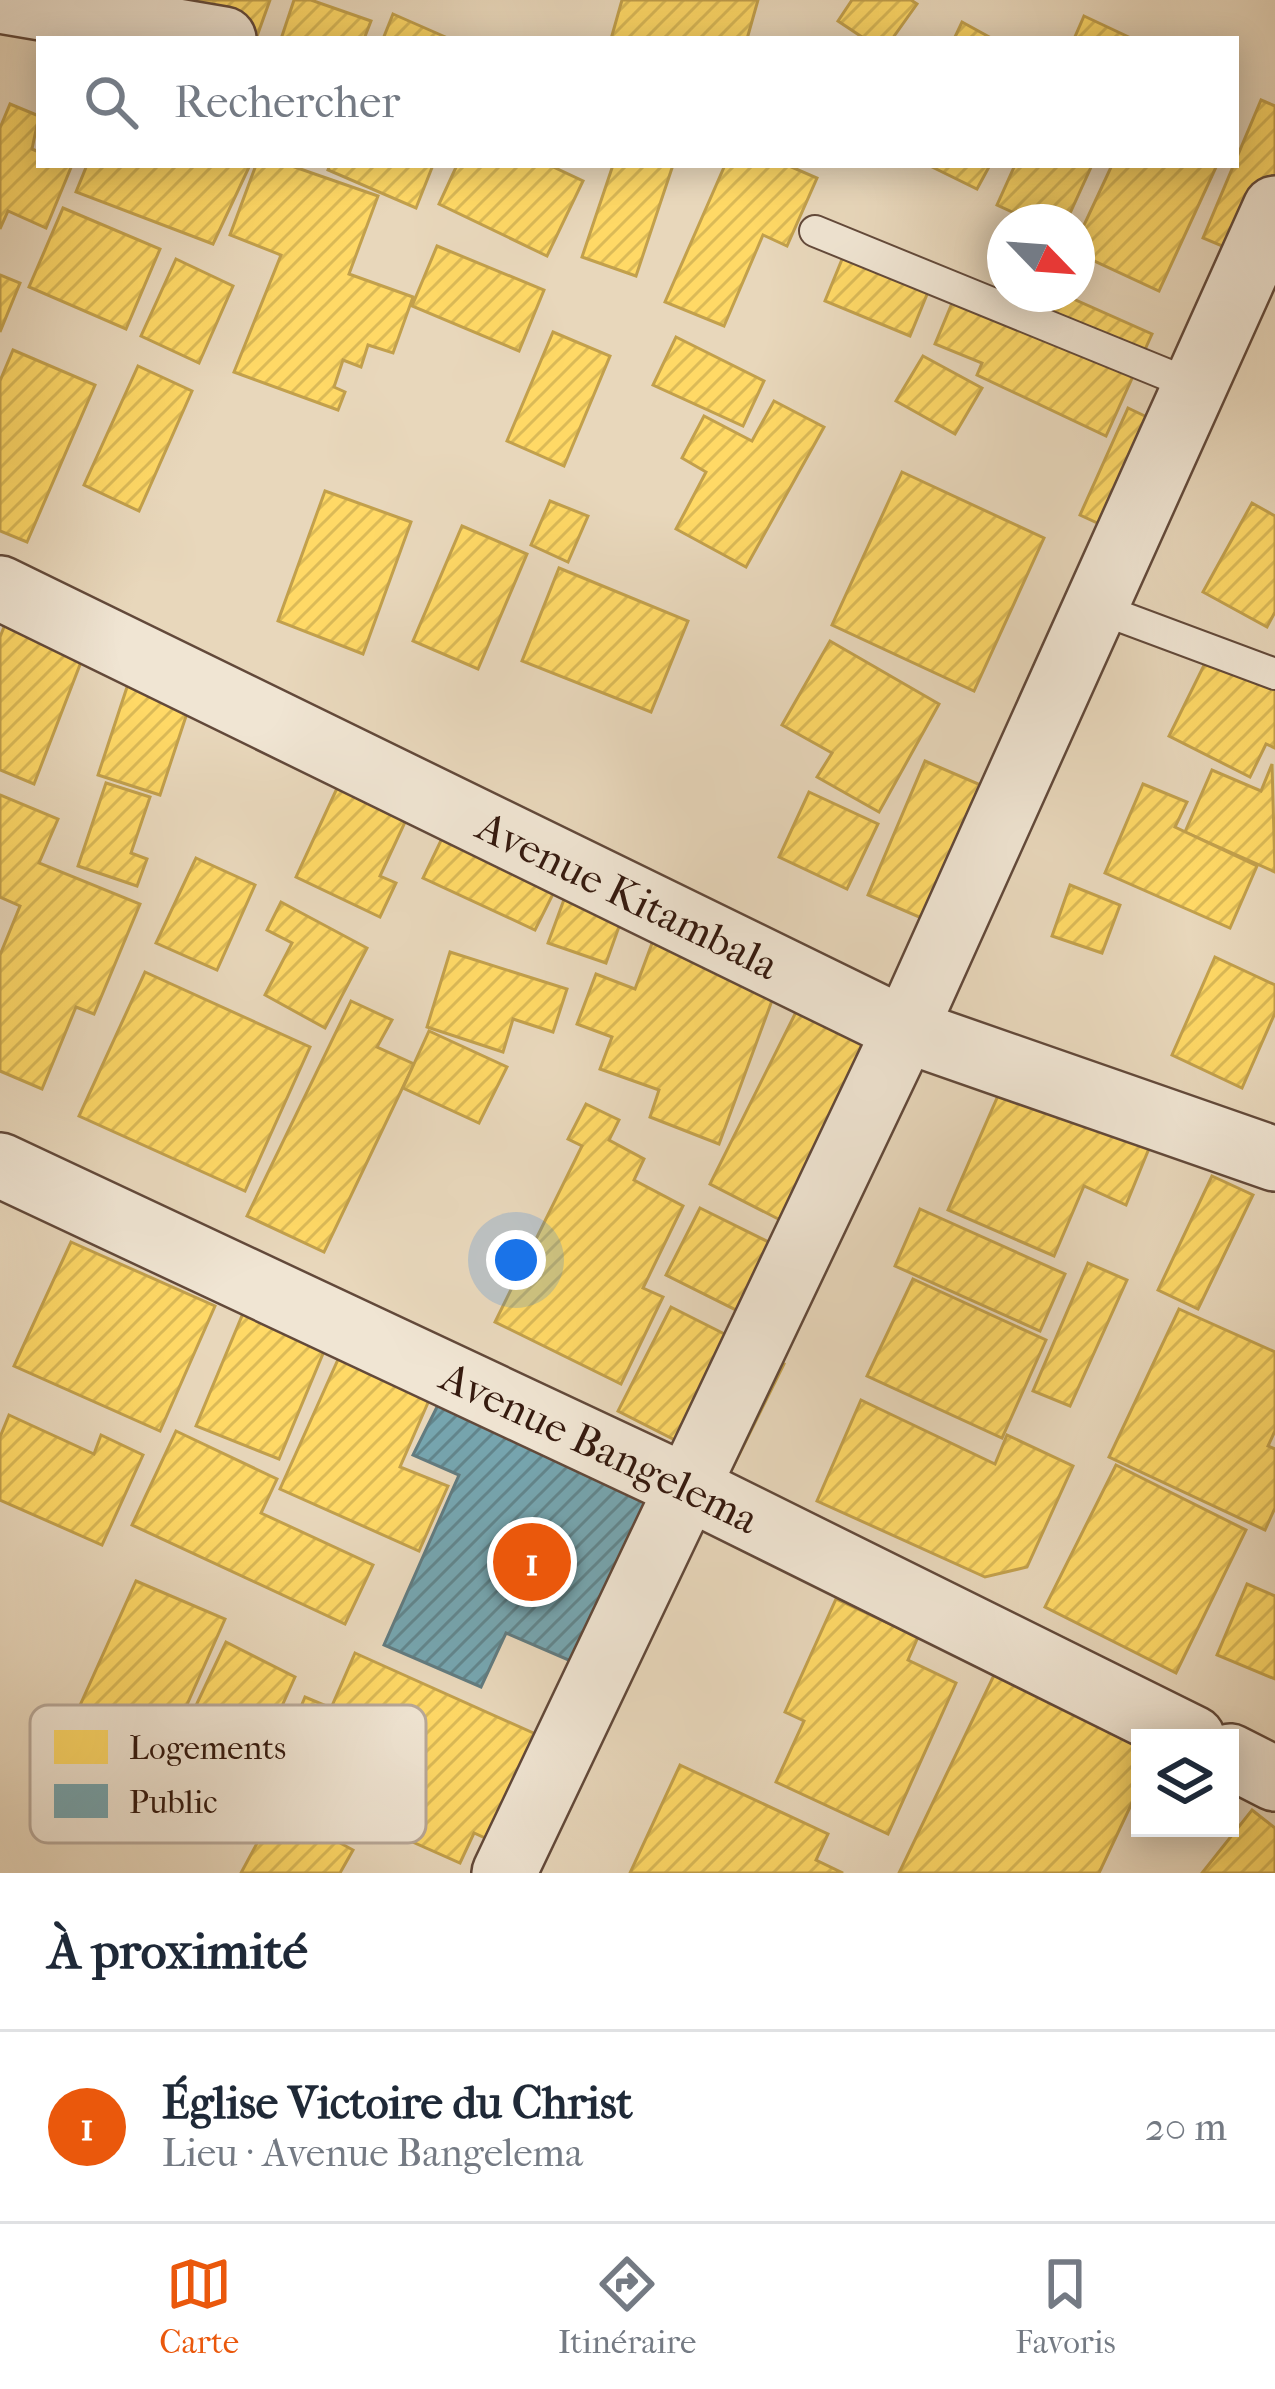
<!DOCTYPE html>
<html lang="fr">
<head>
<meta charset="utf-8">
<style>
	:root { --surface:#fff; --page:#f2f2f3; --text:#1f2937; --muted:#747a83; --line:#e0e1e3; --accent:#ea580c }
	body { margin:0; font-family:"IM FELL French Canon",serif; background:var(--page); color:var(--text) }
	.controls { position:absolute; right:36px; bottom:36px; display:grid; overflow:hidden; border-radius:0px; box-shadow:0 6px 30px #0003 }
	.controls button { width:108px; height:108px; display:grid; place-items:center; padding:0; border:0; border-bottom:3px solid var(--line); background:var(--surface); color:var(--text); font:60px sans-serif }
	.compass { position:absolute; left:987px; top:204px; width:108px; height:108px; border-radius:50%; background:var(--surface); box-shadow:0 6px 30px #0003; rotate:115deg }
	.you { position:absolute; left:516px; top:1260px; width:42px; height:42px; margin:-30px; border:9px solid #fff; border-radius:50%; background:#1a73e8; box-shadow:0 0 0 18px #1a73e833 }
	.badge { display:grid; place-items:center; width:78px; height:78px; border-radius:50%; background:var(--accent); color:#fff; font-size:39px; font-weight:700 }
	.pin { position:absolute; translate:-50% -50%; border:6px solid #fff; box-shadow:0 3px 12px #0006 }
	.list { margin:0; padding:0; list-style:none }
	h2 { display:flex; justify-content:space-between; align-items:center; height:156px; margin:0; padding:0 48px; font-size:51px }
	h2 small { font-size:39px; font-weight:400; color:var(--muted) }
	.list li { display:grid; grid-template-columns:78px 1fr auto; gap:36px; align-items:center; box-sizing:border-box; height:192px; padding:0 48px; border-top:3px solid var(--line) }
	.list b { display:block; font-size:45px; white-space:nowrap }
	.list p { margin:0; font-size:39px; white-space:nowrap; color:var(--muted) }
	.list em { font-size:39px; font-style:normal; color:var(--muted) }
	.icon { flex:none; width:66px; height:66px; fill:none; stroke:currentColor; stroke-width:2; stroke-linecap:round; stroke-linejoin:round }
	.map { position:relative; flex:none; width:1275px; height:1873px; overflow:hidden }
	.search { position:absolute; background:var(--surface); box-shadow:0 6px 30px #0003; left:36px; right:36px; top:36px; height:132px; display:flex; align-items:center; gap:30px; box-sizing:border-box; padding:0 42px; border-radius:0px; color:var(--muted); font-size:45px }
	.sheet { height:348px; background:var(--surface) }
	nav { display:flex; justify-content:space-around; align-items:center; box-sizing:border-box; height:168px; border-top:3px solid var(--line); background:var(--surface); font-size:33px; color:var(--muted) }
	nav a { display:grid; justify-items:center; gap:6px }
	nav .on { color:var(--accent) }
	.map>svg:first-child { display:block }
	.homes { fill:url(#homes-hatch); stroke:#c2a04c; stroke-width:3 }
	.public { fill:url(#public-hatch); stroke:#627b7f; stroke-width:3 }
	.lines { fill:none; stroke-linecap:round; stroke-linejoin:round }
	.lane-casing { stroke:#62493a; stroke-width:34 }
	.street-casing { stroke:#62493a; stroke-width:68 }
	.lane { stroke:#f0e5d3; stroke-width:30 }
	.street { stroke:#f0e5d3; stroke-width:63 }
	.labels { text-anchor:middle; stroke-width:12; stroke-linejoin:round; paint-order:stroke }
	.street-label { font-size:42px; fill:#351a0f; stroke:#f0e5d3 }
	.key { fill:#f0e5d3; stroke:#b8a898; stroke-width:3 }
	.key-label { font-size:33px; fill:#351a0f }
</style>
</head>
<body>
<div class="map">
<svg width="1275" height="1873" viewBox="0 0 1275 1873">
	<defs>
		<pattern id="homes-hatch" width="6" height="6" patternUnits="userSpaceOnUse" patternTransform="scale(3)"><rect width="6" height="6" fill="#ffd966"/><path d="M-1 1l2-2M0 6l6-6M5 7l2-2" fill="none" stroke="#dbba57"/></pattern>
		<pattern id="public-hatch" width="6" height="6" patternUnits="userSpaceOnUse" patternTransform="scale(3)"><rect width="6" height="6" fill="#76a5af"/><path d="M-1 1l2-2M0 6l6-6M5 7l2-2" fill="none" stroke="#62868d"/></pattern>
	</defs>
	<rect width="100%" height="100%" fill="#e8d7bb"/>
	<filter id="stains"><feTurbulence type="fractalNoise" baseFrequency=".00167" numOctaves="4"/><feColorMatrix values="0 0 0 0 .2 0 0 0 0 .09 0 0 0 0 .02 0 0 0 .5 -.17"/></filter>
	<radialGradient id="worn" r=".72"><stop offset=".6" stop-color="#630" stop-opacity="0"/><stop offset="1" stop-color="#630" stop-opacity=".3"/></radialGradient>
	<!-- homes -->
	<g class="homes">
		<polygon points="179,0 270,0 256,39 134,39"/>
		<polygon points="294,0 311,0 371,21 364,39 281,39"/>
		<polygon points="622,0 758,0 747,39 611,39"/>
		<polygon points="852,0 911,0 917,4 892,39 865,39 838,21"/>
		<polygon points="393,14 450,39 383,39"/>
		<polygon points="1084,16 1133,39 1074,39"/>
		<polygon points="962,22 993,39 954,39"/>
		<polygon points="1261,100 1275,106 1275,255 1270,266 1203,238"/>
		<polygon points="10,104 39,116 32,149 39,152 39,165 72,165 46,228 8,211 0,229 0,128"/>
		<polygon points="87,165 250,165 213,244 76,192"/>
		<polygon points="256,165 289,165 378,196 349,274 413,297 393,353 368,345 361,367 343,360 334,387 345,392 338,410 234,372 281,255 230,235"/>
		<polygon points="330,165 433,165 416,208 328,170"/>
		<polygon points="457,165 549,165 583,181 547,256 439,204"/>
		<polygon points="613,165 673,165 636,276 582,257"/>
		<polygon points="725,165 787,165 817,178 787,246 763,235 724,326 665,302"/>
		<polygon points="928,165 990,165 977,189"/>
		<polygon points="1015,165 1092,165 1066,222 1034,222 997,205"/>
		<polygon points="1112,165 1217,165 1159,291 1077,253 1077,240"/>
		<polygon points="63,208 160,249 126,329 29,287"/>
		<polygon points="437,246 544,290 519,351 412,306"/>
		<polygon points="845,252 930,287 910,336 825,301"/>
		<polygon points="176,259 233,286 199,363 141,336"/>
		<polygon points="0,275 20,283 0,332"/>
		<polygon points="1013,294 1062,294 1152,334 1106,436 977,375 982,363 935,344 955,296 1002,318"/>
		<polygon points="553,332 610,356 564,466 507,441"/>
		<polygon points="676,337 764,381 743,426 653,385"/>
		<polygon points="13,350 95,385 27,542 0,531 0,381"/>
		<polygon points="923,356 982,388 955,434 896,401"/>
		<polygon points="138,366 192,391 139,511 84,485"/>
		<polygon points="774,401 824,427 746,567 676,529 706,472 682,458 704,416 752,441"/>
		<polygon points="1128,408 1189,437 1141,543 1080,515"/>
		<polygon points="902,472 1044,538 974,691 832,625"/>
		<polygon points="325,491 411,522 363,654 278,621"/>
		<polygon points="550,501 588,516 568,562 531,545"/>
		<polygon points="1252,503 1275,516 1275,612 1267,627 1203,592"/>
		<polygon points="462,526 527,554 478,669 413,641"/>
		<polygon points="559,568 688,621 651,712 522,661"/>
		<polygon points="8,617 86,649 34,784 0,770 0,637"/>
		<polygon points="830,641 939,704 879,812 817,777 832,753 782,725"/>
		<polygon points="1213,647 1275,679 1275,748 1266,744 1250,777 1169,736"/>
		<polygon points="134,666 196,686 160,795 98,775"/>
		<polygon points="925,761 997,792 940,926 868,895"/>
		<polygon points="1272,764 1275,872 1185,832 1212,770 1261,791"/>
		<polygon points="344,773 413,805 380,876 396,883 380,917 296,877"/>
		<polygon points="106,783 150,797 131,853 147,859 137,886 78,866"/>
		<polygon points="1143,784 1187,802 1175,827 1257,866 1230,928 1105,873"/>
		<polygon points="809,792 878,824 847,889 779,857"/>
		<polygon points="0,795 58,819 39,863 140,904 94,1014 76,1007 42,1089 0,1071 0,955 20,906 0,897"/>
		<polygon points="446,830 558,884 535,930 423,878"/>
		<polygon points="196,858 255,885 217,970 156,943"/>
		<polygon points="1070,885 1120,905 1102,953 1052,936"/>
		<polygon points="569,886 626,907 606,963 548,943"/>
		<polygon points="281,902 367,948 325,1028 265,995 292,943 267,930"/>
		<polygon points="663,914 787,960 719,1144 650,1117 659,1090 600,1069 612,1037 577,1024 596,974 635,989"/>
		<polygon points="450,952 567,989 553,1032 513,1019 503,1052 427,1027"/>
		<polygon points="1215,957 1275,985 1275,1013 1242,1088 1172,1055"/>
		<polygon points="145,972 310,1047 245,1191 79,1116"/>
		<polygon points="813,978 929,1036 825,1243 710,1184"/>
		<polygon points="351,1001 392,1020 377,1047 414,1064 324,1252 247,1216"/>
		<polygon points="429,1031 507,1067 479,1123 403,1088"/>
		<polygon points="1004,1082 1150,1146 1126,1205 1084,1186 1054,1256 948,1210"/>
		<polygon points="586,1104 619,1120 609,1140 644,1159 634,1180 683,1206 643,1288 663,1297 621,1384 495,1322 582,1146 568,1139"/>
		<polygon points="1212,1176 1253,1195 1198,1309 1158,1290"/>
		<polygon points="700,1208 821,1268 788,1336 666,1275"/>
		<polygon points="920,1209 1065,1274 1040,1331 895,1266"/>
		<polygon points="71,1242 215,1306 160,1431 14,1366"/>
		<polygon points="1088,1263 1127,1280 1070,1406 1033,1391"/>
		<polygon points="913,1279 1046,1340 1002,1438 867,1376"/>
		<polygon points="249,1299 332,1332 279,1459 196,1426"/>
		<polygon points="671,1307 784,1364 732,1469 618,1411"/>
		<polygon points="1179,1309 1275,1352 1275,1431 1268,1446 1275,1449 1275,1508 1265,1530 1109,1457"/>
		<polygon points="349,1335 440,1375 400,1467 448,1486 419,1551 280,1489"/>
		<polygon points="861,1400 995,1464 1007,1435 1073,1466 1027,1567 985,1577 817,1501"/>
		<polygon points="9,1415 94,1454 101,1435 143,1455 102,1545 0,1500 0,1437"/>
		<polygon points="176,1431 277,1479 261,1513 373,1565 345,1624 132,1525"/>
		<polygon points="1116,1465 1246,1530 1176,1673 1045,1607"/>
		<polygon points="136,1581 225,1619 157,1772 68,1732"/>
		<polygon points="1247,1584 1275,1596 1275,1679 1217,1655"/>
		<polygon points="836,1599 918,1637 908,1660 956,1683 888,1834 776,1782 804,1721 785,1712"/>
		<polygon points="226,1642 295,1677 277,1717 264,1711 247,1742 268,1748 255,1776 230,1782 186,1779 174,1752"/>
		<polygon points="355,1653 540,1736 494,1842 474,1833 460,1863 354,1816 345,1837 309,1822 319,1798 297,1788 319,1738 293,1726 305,1697 331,1708"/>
		<polygon points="996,1671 1140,1741 1140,1786 1099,1873 899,1873"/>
		<polygon points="680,1765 828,1834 816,1860 843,1873 630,1873"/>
		<polygon points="276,1808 353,1850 340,1873 241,1873"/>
		<polygon points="1252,1810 1275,1828 1275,1873 1202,1873"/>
	</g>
	<!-- public -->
	<polygon class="public" points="446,1389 674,1491 594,1671 506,1633 481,1687 384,1645 459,1475 413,1455"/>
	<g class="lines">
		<defs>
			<g id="lane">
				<polyline points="815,231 1195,386"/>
				<polyline points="1095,607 1275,674"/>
			</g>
			<g id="street">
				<polyline points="0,1 224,39"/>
				<path id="s1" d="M0,588L905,1030L1275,1159"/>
				<path id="s2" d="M0,1165L691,1489L1193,1738"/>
				<polyline points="1230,1756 1275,1779"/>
				<polyline points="504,1873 905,1030 1275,208"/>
			</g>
		</defs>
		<!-- lane casing -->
		<use href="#lane" class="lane-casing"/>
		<!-- street casing -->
		<use href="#street" class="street-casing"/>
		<!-- lane -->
		<use href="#lane" class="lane"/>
		<!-- street -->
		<use href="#street" class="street"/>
	</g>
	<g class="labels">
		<!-- street labels -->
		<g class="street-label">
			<text dy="15" stroke="none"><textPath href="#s1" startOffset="699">Avenue Kitambala</textPath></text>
			<text dy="15" stroke="none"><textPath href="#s2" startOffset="663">Avenue Bangelema</textPath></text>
		</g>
	</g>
	<!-- legend -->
	<rect x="30" y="1705" width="396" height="138" rx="18" class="key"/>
	<rect x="54" y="1730" width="54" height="34" fill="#ffd966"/>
	<rect x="54" y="1784" width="54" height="34" fill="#76a5af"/>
	<g class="key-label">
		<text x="129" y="1759">Logements</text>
		<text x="129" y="1813">Public</text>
	</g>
	<rect width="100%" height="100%" filter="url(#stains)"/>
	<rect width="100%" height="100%" fill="url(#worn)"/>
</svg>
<div class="controls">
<button><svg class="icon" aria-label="layers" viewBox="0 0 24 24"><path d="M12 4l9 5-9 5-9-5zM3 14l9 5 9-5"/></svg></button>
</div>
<svg class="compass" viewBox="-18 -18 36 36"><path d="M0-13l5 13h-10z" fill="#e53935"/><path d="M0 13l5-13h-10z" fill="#747a83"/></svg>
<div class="you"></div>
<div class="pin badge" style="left:532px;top:1562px">1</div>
<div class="search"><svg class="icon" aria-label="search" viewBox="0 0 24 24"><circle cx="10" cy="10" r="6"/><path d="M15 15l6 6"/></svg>Rechercher</div>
</div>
<section class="sheet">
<h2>À proximité<small></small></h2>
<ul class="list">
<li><span class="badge">1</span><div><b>Église Victoire du Christ</b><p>Lieu · Avenue Bangelema</p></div><em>20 m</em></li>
</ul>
</section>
<nav>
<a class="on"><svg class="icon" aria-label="map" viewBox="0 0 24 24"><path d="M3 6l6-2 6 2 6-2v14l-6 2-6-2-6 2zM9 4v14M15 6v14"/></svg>Carte</a>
<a><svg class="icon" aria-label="directions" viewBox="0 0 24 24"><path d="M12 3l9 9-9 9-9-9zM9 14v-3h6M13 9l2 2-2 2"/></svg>Itinéraire</a>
<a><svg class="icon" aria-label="saved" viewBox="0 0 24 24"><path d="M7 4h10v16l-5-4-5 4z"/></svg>Favoris</a>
</nav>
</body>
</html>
